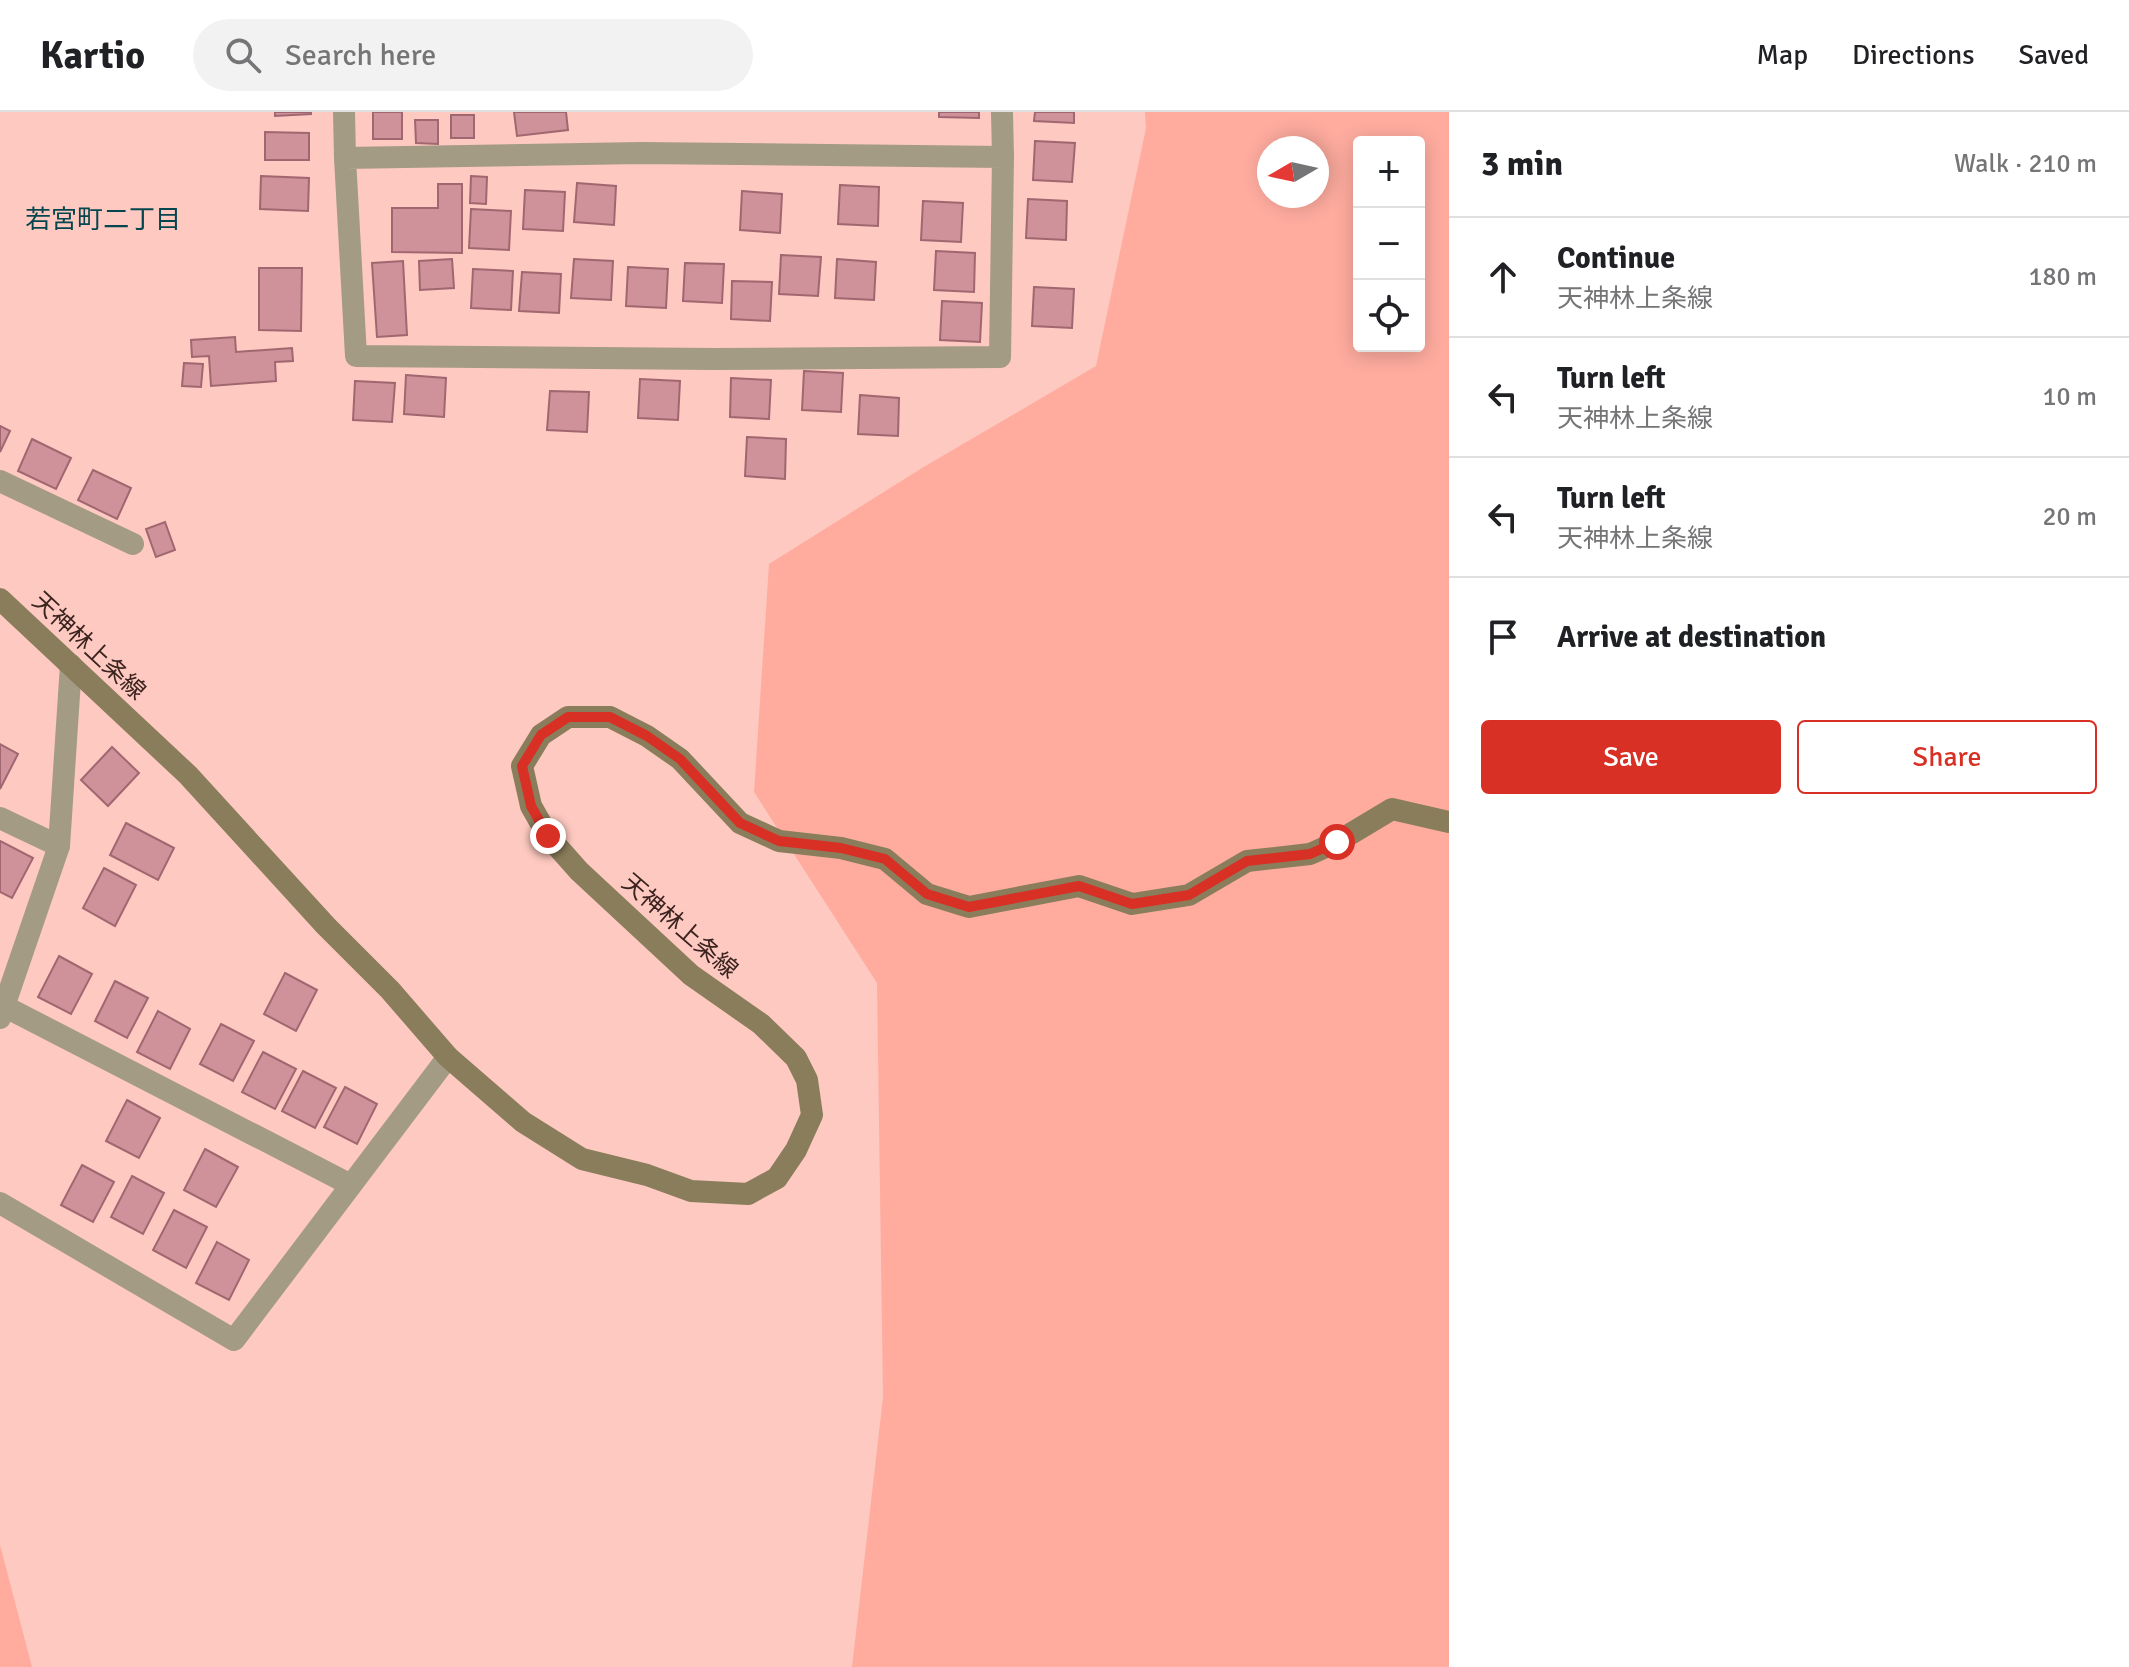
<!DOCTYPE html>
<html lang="en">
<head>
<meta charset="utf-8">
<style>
	:root { --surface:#fff; --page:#f2f2f2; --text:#202124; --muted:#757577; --line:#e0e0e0; --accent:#d93025 }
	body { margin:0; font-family:Signika,"Noto Sans JP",sans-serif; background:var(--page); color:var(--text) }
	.controls { position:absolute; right:24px; top:24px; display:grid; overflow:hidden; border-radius:8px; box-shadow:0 4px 20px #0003 }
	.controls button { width:72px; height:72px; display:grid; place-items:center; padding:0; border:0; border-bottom:2px solid var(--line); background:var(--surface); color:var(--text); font:40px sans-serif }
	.compass { position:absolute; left:1257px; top:24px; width:72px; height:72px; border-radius:50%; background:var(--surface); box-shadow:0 4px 20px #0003; rotate:261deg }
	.stop { position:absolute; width:24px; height:24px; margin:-18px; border:6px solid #d93025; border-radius:50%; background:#fff }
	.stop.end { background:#d93025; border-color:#fff; box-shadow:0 2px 8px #0008 }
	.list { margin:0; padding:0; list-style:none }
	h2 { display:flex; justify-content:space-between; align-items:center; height:104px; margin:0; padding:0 32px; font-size:34px }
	h2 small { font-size:26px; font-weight:400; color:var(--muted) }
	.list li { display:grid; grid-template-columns:52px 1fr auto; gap:24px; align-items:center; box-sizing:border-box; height:120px; padding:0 32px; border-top:2px solid var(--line) }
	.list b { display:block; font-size:30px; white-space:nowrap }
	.list p { margin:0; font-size:26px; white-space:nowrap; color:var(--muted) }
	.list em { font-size:26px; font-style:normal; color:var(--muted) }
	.actions { display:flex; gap:16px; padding:24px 32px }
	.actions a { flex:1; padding:18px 0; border:2px solid var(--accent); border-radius:8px; text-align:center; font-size:28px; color:var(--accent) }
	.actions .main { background:var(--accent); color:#fff }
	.icon { flex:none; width:44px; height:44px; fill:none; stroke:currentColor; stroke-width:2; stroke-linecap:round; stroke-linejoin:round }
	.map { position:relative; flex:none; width:1449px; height:1555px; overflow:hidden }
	header { display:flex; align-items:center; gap:48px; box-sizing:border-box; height:112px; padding:0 40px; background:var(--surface); border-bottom:2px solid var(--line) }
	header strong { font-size:38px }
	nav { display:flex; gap:44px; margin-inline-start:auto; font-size:28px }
	.search { width:560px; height:72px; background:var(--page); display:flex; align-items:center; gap:20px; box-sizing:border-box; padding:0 28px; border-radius:44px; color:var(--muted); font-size:30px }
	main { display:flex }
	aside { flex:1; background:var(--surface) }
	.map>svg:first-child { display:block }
	.green { fill:#ffac9f; fill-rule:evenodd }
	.building { fill:#cf919a; stroke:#a16770; stroke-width:2 }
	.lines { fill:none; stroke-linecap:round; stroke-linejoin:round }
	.minor { stroke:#a39b84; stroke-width:22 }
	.secondary { stroke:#8a7d5b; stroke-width:22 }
	.route { stroke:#d93025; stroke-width:10 }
	.labels { text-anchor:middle; stroke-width:6; stroke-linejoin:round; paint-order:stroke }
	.street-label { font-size:24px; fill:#3b231f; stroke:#fdc9c0 }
	.neighbourhood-label { font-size:26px; fill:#05454e; stroke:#fdc9c0 }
</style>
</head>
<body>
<header>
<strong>Kartio</strong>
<div class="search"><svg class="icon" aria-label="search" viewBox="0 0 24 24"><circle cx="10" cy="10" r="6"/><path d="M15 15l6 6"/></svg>Search here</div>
<nav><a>Map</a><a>Directions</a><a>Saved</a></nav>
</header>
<main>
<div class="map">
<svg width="1449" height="1555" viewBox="0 0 1449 1555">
	<rect width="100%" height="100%" fill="#fdc9c0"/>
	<!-- green -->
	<g class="green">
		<path d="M1145,0H1449V1555H852L883,1285L877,871L754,680L769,452L922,356L1096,254L1146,16ZM1359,30H1419V234H1359ZM1269,36H1317V84H1269Z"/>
		<polygon points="0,1433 32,1555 0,1555"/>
	</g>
	<!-- building -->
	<g class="building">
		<polygon points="275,0 311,0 311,2 275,4"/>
		<rect x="373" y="0" width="29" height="27"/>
		<polygon points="514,0 566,0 568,18 517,24"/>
		<polygon points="939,0 979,0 979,6 939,5"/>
		<polygon points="1035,0 1074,0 1074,11 1034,9"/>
		<rect x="451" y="3" width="23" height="23"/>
		<polygon points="415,8 438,8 438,32 416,31"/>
		<polygon points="265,20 309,21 309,48 265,48"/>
		<polygon points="1035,29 1075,31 1072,70 1033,68"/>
		<polygon points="261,64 309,66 308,99 260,97"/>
		<polygon points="471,64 487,65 486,92 470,91"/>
		<polygon points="577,71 616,74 614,113 574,110"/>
		<polygon points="438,72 462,72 462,141 392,140 392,96 438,96"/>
		<polygon points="840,73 879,75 878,114 838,112"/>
		<polygon points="525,78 565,80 563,119 523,117"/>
		<polygon points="742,79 782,82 780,121 740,118"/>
		<polygon points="1028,87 1067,89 1066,128 1026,126"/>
		<polygon points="923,89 963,91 961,130 921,128"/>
		<polygon points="471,97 511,99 509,138 469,136"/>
		<polygon points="936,139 975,141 974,180 934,178"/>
		<polygon points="781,143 821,145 818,184 779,182"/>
		<polygon points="452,147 454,176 420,178 419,149"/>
		<polygon points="574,147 613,149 611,188 571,186"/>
		<polygon points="837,147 876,150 874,188 835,186"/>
		<polygon points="403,149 407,223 377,225 372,151"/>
		<polygon points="685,151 724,152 722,191 683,189"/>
		<polygon points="628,155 668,157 666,196 626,194"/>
		<polygon points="259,156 302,156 301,219 259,218"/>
		<polygon points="473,157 513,159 511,198 471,196"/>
		<polygon points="522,160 561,162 559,201 519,199"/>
		<polygon points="732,169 772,170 770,209 731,207"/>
		<polygon points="1034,175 1074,177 1072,216 1032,214"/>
		<polygon points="942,189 982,191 980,230 940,228"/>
		<polygon points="235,225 236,240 292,236 293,249 275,250 276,269 211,274 209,244 192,245 191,228"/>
		<polygon points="184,251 203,252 201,275 182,274"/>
		<polygon points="804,259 843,261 841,300 802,298"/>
		<polygon points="406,263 446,266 444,305 404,302"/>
		<polygon points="731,266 771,268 769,307 730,305"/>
		<polygon points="640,267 680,269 678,308 638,306"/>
		<polygon points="355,269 395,271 392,310 353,308"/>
		<polygon points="550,279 589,280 587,320 547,318"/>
		<polygon points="860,283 899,286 898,324 858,322"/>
		<polygon points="0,314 10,319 0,340"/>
		<polygon points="747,325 786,327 785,367 745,364"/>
		<polygon points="32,327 71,346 56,377 18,359"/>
		<polygon points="93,358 131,376 117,407 78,388"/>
		<polygon points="165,410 175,438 156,445 146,417"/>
		<polygon points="0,632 18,642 0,677"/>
		<polygon points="112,635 139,661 108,694 81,668"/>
		<polygon points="126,711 174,736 158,768 110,743"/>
		<polygon points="0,729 33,746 12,786 0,780"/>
		<polygon points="104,756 136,773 115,814 83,796"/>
		<polygon points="59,844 92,862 71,902 38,885"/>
		<polygon points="285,861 317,878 296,919 264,902"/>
		<polygon points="115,869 148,886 127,926 95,909"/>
		<polygon points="158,899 190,917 170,957 137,940"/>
		<polygon points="221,912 254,929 233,969 200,952"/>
		<polygon points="263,940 296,957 275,997 242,980"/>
		<polygon points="303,959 336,976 315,1016 282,999"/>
		<polygon points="345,975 377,992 357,1032 324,1015"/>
		<polygon points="127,988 160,1006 139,1046 106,1029"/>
		<polygon points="205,1037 238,1055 216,1095 184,1078"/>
		<polygon points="82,1053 114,1070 93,1110 61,1093"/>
		<polygon points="132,1064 164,1081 143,1122 111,1105"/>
		<polygon points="174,1098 207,1115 186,1156 153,1138"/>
		<polygon points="217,1130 249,1148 229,1188 196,1171"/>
	</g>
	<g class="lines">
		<!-- minor -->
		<g class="minor">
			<polyline points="344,0 345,46"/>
			<polyline points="1002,0 1003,45"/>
			<polygon points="641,41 1003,45 1000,245 714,247 356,244 345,46"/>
			<polyline points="0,369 133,432"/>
			<polyline points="0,706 59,734"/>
			<polyline points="0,892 351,1073"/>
			<polyline points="0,906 59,734 71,553"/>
			<polyline points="0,1091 234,1228 448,945"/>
		</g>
		<!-- secondary -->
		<polyline class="secondary" points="0,487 188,663 326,814 390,878 448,945 523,1010 582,1047 647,1063 691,1079 748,1082 777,1066 796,1038 812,1003 807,968 796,946 761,912 691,863 579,759 548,724 531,694 522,654 541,623 568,605 610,605 647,624 680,647 740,711 779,729 841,736 885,747 927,782 969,795 1079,774 1132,792 1189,783 1247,749 1310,742 1337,730 1392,697 1449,710"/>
	</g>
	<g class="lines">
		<!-- route -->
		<polyline class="route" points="548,724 531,694 522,654 541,623 568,605 610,605 647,624 680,647 740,711 779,729 841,736 885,747 927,782 969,795 1079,774 1132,792 1189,783 1247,749 1310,742 1337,730"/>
	</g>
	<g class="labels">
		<!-- street labels -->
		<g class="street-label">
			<text transform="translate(89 534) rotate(43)" y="8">天神林上条線</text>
			<text transform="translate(680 814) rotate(41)" y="8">天神林上条線</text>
		</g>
		<!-- neighbourhood labels -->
		<g class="neighbourhood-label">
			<text x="103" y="116">若宮町二丁目</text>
		</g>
	</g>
</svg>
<div class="controls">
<button>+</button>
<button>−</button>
<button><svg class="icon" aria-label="locate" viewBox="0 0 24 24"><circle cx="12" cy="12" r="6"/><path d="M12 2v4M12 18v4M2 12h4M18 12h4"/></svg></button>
</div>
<svg class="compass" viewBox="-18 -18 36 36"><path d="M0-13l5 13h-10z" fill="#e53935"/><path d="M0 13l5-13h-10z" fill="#757577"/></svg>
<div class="stop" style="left:1337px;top:730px"></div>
<div class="stop end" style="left:548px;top:724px"></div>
</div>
<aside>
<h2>3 min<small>Walk · 210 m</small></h2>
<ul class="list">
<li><svg class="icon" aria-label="ahead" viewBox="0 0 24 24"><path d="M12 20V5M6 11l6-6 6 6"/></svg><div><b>Continue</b><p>天神林上条線</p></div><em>180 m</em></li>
<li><svg class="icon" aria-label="left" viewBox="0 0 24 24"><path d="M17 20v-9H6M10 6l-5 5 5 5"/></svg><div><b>Turn left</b><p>天神林上条線</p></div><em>10 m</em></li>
<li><svg class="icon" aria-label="left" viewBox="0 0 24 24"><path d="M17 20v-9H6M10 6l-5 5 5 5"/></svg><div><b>Turn left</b><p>天神林上条線</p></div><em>20 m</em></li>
<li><svg class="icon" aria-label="arrive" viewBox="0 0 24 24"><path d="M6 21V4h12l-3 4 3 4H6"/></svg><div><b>Arrive at destination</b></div></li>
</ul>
<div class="actions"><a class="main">Save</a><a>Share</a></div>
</aside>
</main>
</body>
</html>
